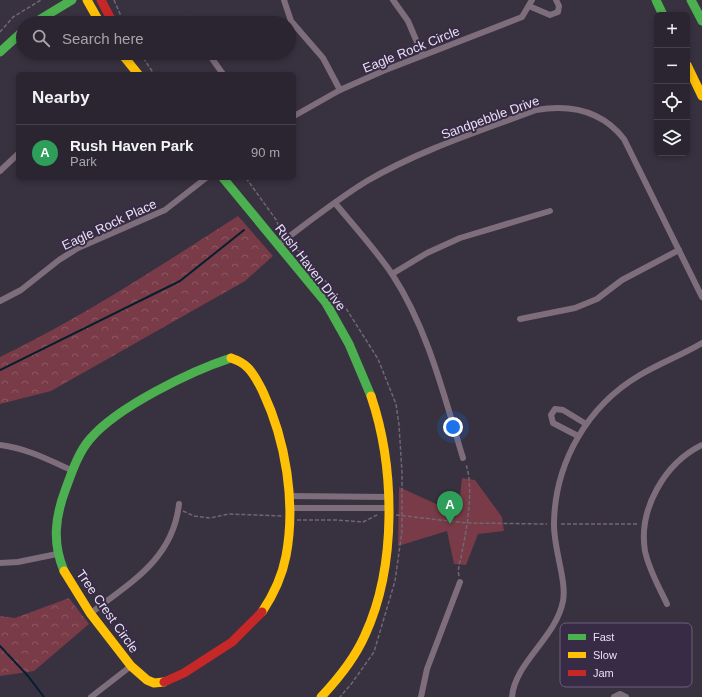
<!DOCTYPE html>
<html lang="en">
<head>
<meta charset="utf-8">
<style>
	:root { --surface:#2a2530; --page:#322d38; --text:#f1f3f6; --muted:#a5a5ab; --line:#46424c; --accent:#aaa3b4 }
	body { margin:0; font-family:Arial,sans-serif; background:var(--page); color:var(--text) }
	.controls { position:absolute; right:12px; top:12px; display:grid; overflow:hidden; border-radius:6px; box-shadow:0 2px 6px #0003 }
	.controls button { width:36px; height:36px; display:grid; place-items:center; padding:0; border:0; border-bottom:1px solid var(--line); background:var(--surface); color:var(--text); font:20px sans-serif }
	.you { position:absolute; left:453px; top:427px; width:14px; height:14px; margin:-10px; border:3px solid #fff; border-radius:50%; background:#1a73e8; box-shadow:0 0 0 6px #1a73e833 }
	.badge { display:grid; place-items:center; width:26px; height:26px; border-radius:50%; background:var(--accent); color:#fff; font-size:13px; font-weight:700 }
	.pin { position:absolute; translate:-50% -33px; filter:drop-shadow(0 1px 2px #0008) }
	.pin::after { content:''; position:absolute; top:21px; width:14px; height:12px; background:inherit; clip-path:polygon(0 0,100% 0,50% 100%) }
	.list { margin:0; padding:0; list-style:none }
	h2 { display:flex; justify-content:space-between; align-items:center; height:52px; margin:0; padding:0 16px; font-size:17px }
	h2 small { font-size:13px; font-weight:400; color:var(--muted) }
	.list li { display:grid; grid-template-columns:26px 1fr auto; gap:12px; align-items:center; box-sizing:border-box; height:56px; padding:0 16px; border-top:1px solid var(--line) }
	.list b { display:block; font-size:15px; white-space:nowrap }
	.list p { margin:0; font-size:13px; white-space:nowrap; color:var(--muted) }
	.list em { font-size:13px; font-style:normal; color:var(--muted) }
	.icon { flex:none; width:22px; height:22px; fill:none; stroke:currentColor; stroke-width:2; stroke-linecap:round; stroke-linejoin:round }
	.map { position:relative; flex:none; width:702px; height:697px; overflow:hidden }
	.search { position:absolute; background:var(--surface); box-shadow:0 2px 6px #0003; left:16px; top:16px; width:280px; height:44px; display:flex; align-items:center; gap:10px; box-sizing:border-box; padding:0 14px; border-radius:22px; color:var(--muted); font-size:15px }
	.panel { position:absolute; background:var(--surface); box-shadow:0 2px 6px #0003; left:16px; top:72px; width:280px; height:108px; border-radius:6px }
	.map>svg:first-child { display:block }
	.forest { fill:url(#forest-crowns) }
	.park { fill:#793b47 }
	.lines { fill:none; stroke-linecap:round; stroke-linejoin:round }
	.stream { stroke:#061e30; stroke-width:2 }
	.path { stroke:#716672; stroke-width:1.5; stroke-dasharray:4 2; stroke-linecap:butt }
	.street { stroke:#7e6d7a; stroke-width:6 }
	.fast { stroke:#4caf50; stroke-width:9 }
	.slow { stroke:#ffc107; stroke-width:9 }
	.jam { stroke:#c62828; stroke-width:9 }
	.labels { text-anchor:middle; stroke-width:4; stroke-linejoin:round; paint-order:stroke }
	.street-label { font-size:13px; fill:#e8e0f2; stroke:#382b46 }
	.key { fill:#382b46; stroke:#6d617a; stroke-width:1 }
	.key-label { font-size:11px; fill:#e8e0f2 }
</style>
</head>
<body>
<div class="map">
<svg width="702" height="697" viewBox="0 0 702 697">
	<defs>
		<pattern id="forest-crowns" width="20" height="18" patternUnits="userSpaceOnUse"><rect width="20" height="18" fill="#793b47"/><path d="M2 6a3 3 0 1 1 6 0M12 15a3 3 0 1 1 6 0" fill="none" stroke="#8c5762"/></pattern>
	</defs>
	<rect width="100%" height="100%" fill="#383140"/>
	<!-- forest -->
	<g class="forest">
		<path d="M238,216L273,256L245,281L51,391L0,404V357C83,317 160,266 238,216Z"/>
		<polygon points="69,598 89,624 34,671 0,676 0,616 15,618"/>
	</g>
	<!-- park -->
	<polygon class="park" points="462,478 475,480 502,517 504,531 478,534 466,565 454,564 447,531 398,546 399,487 458,514"/>
	<g class="lines">
		<!-- stream -->
		<g class="stream">
			<polyline points="0,370 180,281 244,230"/>
			<polyline points="0,646 28,676 44,697"/>
		</g>
		<!-- path -->
		<g class="path">
			<polyline points="114,0 124,23"/>
			<polyline points="0,32 13,17 41,0"/>
			<polyline points="140,53 154,74"/>
			<polyline points="246,178 277,221 280,234"/>
			<polyline points="291,247 303,253 342,302 378,359 396,404 399,425 402,473 402,531 395,581 374,652 352,683 340,697"/>
			<polyline points="183,511 194,516 210,518 229,514 282,516"/>
			<polyline points="396,515 467,523 547,524"/>
			<polyline points="297,520 337,520 363,522 379,514"/>
			<polyline points="561,524 639,524"/>
			<path d="M459,576C457,567 461,561 462,552C467,527 474,489 466,464"/>
		</g>
		<!-- street -->
		<g class="street">
			<polyline points="284,0 291,21 323,58 340,90"/>
			<polyline points="393,0 408,21 422,54"/>
			<polyline points="529,6 550,15 558,12 559,6 556,0"/>
			<polyline points="187,19 189,23"/>
			<polyline points="208,53 223,74"/>
			<polyline points="294,116 340,90 383,71 522,17 532,0"/>
			<polyline points="0,171 18,154"/>
			<path d="M335,203C354,226 375,249 392,274C428,329 444,396 463,458"/>
			<path d="M278,245C307,223 336,200 367,181C420,150 480,131 536,110C571,104 602,111 624,139L702,297"/>
			<polyline points="392,274 427,253 460,238 550,211"/>
			<polyline points="0,301 21,290 59,260 78,248 165,210 206,178"/>
			<polyline points="520,319 575,308 597,299 622,280 679,250"/>
			<polyline points="578,436 553,423 551,415 555,409 563,410 586,424"/>
			<path d="M0,445C26,448 49,460 73,471"/>
			<polyline points="289,496 387,497"/>
			<polyline points="289,508 387,508"/>
			<polyline points="0,563 18,562 57,554"/>
			<path d="M667,604C659,587 649,570 645,551C638,509 665,463 702,445"/>
			<path d="M91,613C131,582 173,559 179,504"/>
			<polyline points="91,697 131,666"/>
			<polyline points="421,697 427,669 460,582"/>
			<path d="M512,697C515,662 556,638 563,601C567,581 553,547 554,523C555,463 587,406 640,375C660,363 682,355 702,343"/>
			<polyline points="614,697 620,694 626,697"/>
		</g>
		<!-- fast -->
		<g class="fast">
			<polyline points="656,0 663,15"/>
			<polyline points="691,0 702,21"/>
			<polyline points="34,23 72,0"/>
			<polyline points="0,52 23,31"/>
			<polyline points="223,178 326,303 349,344 371,396"/>
			<path d="M64,571C52,542 55,517 66,488C72,472 78,453 90,439C117,407 191,371 231,358"/>
		</g>
		<!-- slow -->
		<g class="slow">
			<polyline points="87,0 100,23"/>
			<polyline points="121,53 138,74"/>
			<polyline points="687,65 702,96"/>
			<path d="M231,358C237,360 242,362 247,367C254,373 259,384 263,392C286,441 296,503 286,556C282,577 274,594 262,612"/>
			<polyline points="64,571 90,613 131,666 147,680 154,683 164,682"/>
			<path d="M321,697C338,679 355,658 365,635C397,566 395,467 371,396"/>
		</g>
		<!-- jam -->
		<g class="jam">
			<polyline points="101,0 113,23"/>
			<polyline points="164,682 184,673 232,642 262,612"/>
		</g>
	</g>
	<g class="labels">
		<!-- street labels -->
		<g class="street-label">
			<text transform="translate(411 49) rotate(-22)" y="5">Eagle Rock Circle</text>
			<text transform="translate(490 117) rotate(-20)" y="5">Sandpebble Drive</text>
			<text transform="translate(109 224) rotate(-25)" y="5">Eagle Rock Place</text>
			<text transform="translate(311 267) rotate(52)" y="5">Rush Haven Drive</text>
			<text transform="translate(108 611) rotate(55)" y="5">Tree Crest Circle</text>
		</g>
	</g>
	<!-- legend -->
	<rect x="560" y="623" width="132" height="64" rx="6" class="key"/>
	<rect x="568" y="634" width="18" height="6" fill="#4caf50"/>
	<rect x="568" y="652" width="18" height="6" fill="#ffc107"/>
	<rect x="568" y="670" width="18" height="6" fill="#c62828"/>
	<g class="key-label">
		<text x="593" y="641">Fast</text>
		<text x="593" y="659">Slow</text>
		<text x="593" y="677">Jam</text>
	</g>
</svg>
<div class="controls">
<button>+</button>
<button>−</button>
<button><svg class="icon" aria-label="locate" viewBox="0 0 24 24"><circle cx="12" cy="12" r="6"/><path d="M12 2v4M12 18v4M2 12h4M18 12h4"/></svg></button>
<button><svg class="icon" aria-label="layers" viewBox="0 0 24 24"><path d="M12 4l9 5-9 5-9-5zM3 14l9 5 9-5"/></svg></button>
</div>
<div class="you"></div>
<div class="pin badge" style="left:450px;top:524px;background:#2e9e5b">A</div>
<div class="search"><svg class="icon" aria-label="search" viewBox="0 0 24 24"><circle cx="10" cy="10" r="6"/><path d="M15 15l6 6"/></svg>Search here</div>
<section class="panel">
<h2>Nearby<small></small></h2>
<ul class="list">
<li><span class="badge" style="background:#2e9e5b">A</span><div><b>Rush Haven Park</b><p>Park</p></div><em>90 m</em></li>
</ul>
</section>
</div>
</body>
</html>
